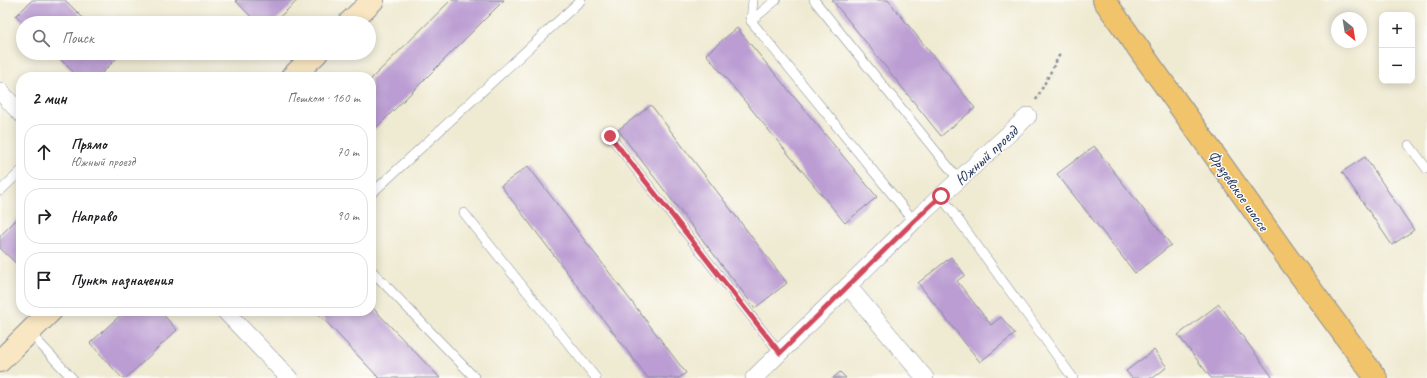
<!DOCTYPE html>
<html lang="ru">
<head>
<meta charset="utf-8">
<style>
	:root { --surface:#fff; --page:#f6f6f6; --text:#202124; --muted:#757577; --line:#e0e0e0 }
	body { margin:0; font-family:Caveat,sans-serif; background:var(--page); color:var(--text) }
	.controls { position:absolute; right:12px; top:12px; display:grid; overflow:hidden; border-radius:8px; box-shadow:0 2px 10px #0003 }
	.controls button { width:36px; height:36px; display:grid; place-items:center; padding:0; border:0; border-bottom:1px solid var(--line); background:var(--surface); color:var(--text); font:20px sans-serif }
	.compass { position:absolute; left:1331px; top:12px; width:36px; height:36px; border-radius:50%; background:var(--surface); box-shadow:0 2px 10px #0003; rotate:150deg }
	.stop { position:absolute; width:12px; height:12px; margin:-9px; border:3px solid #d1495b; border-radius:50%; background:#fff }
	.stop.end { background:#d1495b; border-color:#fff; box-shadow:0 1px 4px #0008 }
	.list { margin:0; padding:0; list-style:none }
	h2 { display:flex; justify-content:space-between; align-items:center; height:52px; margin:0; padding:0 16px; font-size:17px }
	h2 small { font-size:13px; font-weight:400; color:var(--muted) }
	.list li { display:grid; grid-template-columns:26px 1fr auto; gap:12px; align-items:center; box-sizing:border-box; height:56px; margin:0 8px 8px; padding:0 8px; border:1px solid var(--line); border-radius:16px }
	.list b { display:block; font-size:15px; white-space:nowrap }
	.list p { margin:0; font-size:13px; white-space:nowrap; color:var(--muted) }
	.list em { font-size:13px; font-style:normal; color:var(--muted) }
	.icon { flex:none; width:22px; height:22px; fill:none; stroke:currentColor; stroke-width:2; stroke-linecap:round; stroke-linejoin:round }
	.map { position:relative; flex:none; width:1427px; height:378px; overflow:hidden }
	.search { position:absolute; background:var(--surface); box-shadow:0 2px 10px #0003; left:16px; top:16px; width:360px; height:44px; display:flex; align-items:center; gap:10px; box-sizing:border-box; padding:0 14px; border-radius:22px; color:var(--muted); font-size:15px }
	.panel { position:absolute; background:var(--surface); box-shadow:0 2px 10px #0003; left:16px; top:72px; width:360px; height:244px; border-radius:16px }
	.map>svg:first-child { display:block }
	.building { fill:#bb9dd3 }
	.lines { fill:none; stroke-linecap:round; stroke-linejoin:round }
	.lane-casing { stroke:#858c98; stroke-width:10 }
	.street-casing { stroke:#858c98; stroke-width:18 }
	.secondary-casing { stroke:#858c98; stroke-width:24 }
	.highway-casing { stroke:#858c98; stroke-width:24 }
	.path { stroke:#858c98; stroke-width:2.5; stroke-dasharray:3 3; stroke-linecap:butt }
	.lane { stroke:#fff; stroke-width:9 }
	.street { stroke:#fff; stroke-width:17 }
	.secondary { stroke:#f9e7c3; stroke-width:22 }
	.highway { stroke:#f1c36a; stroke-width:22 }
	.route { stroke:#d1495b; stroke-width:5 }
	.labels { text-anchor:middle; stroke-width:3; stroke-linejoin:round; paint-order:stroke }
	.street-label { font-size:16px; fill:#1b2f5e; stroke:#fdfcf7 }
</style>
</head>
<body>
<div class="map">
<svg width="1427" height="378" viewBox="0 0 1427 378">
	<rect width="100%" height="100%" fill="#fdfcf7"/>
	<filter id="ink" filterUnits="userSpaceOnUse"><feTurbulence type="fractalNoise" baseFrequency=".025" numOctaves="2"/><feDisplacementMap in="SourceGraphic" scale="8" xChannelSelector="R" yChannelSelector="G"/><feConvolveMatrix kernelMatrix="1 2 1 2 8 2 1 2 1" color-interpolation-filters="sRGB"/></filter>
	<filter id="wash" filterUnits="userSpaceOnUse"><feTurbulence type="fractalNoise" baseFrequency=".012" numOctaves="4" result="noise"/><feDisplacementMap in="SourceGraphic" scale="16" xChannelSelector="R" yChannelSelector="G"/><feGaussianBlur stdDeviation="0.9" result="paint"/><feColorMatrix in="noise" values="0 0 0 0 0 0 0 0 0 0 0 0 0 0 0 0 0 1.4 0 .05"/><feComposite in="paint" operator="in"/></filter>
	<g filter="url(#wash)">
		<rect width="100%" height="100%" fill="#efead2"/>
		<g id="blocks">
			<!-- building -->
			<g class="building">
				<polygon points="32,0 65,0 88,23 24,23 16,16"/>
				<polygon points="235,0 298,0 273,23 257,23"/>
				<polygon points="451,0 504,0 371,133 371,79"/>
				<polygon points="832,0 888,0 975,108 941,136"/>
				<polygon points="737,28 877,197 845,223 706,54"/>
				<polygon points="54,53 118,53 120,55 98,77 78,77"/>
				<polygon points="651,105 787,283 755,308 618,130"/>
				<polygon points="1094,146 1171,245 1135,273 1057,174"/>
				<polygon points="1365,157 1414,230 1392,245 1342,172"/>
				<polygon points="528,166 686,373 679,378 648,378 501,186"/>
				<polygon points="21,215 21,268 0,248 0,236"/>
				<polygon points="951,257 965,275 957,281 991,325 1001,317 1015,334 980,362 918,283"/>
				<polygon points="1219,304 1273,378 1211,378 1178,335"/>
				<polygon points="371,306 440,378 379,378 316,311 371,311"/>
				<polygon points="125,311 160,311 177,330 126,378 122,378 90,343"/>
				<polygon points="1154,350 1167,367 1153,378 1132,378 1126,371"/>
				<polygon points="840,372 846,378 833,378"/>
			</g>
		</g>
	</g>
	<g filter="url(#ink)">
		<use href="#blocks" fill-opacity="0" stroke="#858c98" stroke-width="1"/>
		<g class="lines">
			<defs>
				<g id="lane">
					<polyline points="776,0 751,21 914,221"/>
					<polyline points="814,0 959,180"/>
					<polyline points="751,21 753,0"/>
					<polyline points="610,136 780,353"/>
					<polyline points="1409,145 1427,169"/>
					<polyline points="0,191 21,171"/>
					<polyline points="371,194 581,0"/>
					<polyline points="941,196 1073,378"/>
					<polyline points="464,213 596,378"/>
					<polyline points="371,270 475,378"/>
					<polyline points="29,332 72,378"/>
				</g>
				<g id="street">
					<polyline points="0,91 21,114"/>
					<polyline points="848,286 925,378"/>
					<polyline points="225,311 289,378"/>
					<polyline points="754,378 914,221 1028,116"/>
				</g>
				<g id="secondary">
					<polyline points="349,23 373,0"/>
					<polyline points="292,77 317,53"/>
					<polyline points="0,361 51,311"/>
				</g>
				<polyline id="highway" points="1104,0 1287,257 1376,378"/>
			</defs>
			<!-- lane casing -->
			<use href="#lane" class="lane-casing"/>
			<!-- street casing -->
			<use href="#street" class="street-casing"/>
			<!-- secondary casing -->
			<use href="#secondary" class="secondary-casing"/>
			<!-- highway casing -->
			<use href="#highway" class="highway-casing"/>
			<!-- path -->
			<polyline class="path" points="1036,100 1060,54"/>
			<!-- lane -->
			<use href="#lane" class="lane"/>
			<!-- street -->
			<use href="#street" class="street"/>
			<!-- secondary -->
			<use href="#secondary" class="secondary"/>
			<!-- highway -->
			<use href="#highway" class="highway"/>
		</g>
	</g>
	<g class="lines" filter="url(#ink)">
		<!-- route -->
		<polyline class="route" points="610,136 780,353 914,221 941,196"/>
	</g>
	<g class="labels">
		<!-- street labels -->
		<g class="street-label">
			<text transform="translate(986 155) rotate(-43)" y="6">Южный проезд</text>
			<text transform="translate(1239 190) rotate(55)" y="6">Фрязевское шоссе</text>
		</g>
	</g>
</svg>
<div class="controls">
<button>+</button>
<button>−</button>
</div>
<svg class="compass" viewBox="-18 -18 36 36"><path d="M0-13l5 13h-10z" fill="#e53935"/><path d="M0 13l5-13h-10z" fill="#757577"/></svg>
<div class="stop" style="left:941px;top:196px"></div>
<div class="stop end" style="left:610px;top:136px"></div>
<div class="search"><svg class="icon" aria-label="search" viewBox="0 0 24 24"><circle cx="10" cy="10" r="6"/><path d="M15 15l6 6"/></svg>Поиск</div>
<section class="panel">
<h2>2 мин<small>Пешком · 160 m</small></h2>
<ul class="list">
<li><svg class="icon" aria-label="ahead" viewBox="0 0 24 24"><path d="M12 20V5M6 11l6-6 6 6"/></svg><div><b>Прямо</b><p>Южный проезд</p></div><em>70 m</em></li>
<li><svg class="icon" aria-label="right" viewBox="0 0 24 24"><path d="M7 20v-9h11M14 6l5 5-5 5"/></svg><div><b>Направо</b></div><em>90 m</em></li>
<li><svg class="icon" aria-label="arrive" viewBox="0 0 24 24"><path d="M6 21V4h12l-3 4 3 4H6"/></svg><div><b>Пункт назначения</b></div></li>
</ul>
</section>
</div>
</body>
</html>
